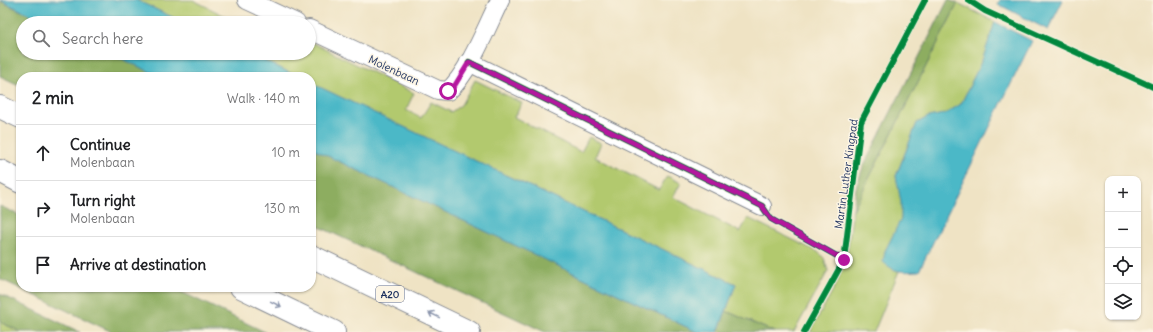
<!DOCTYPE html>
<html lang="en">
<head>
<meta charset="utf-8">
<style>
	:root { --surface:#fff; --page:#f2f2f2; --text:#202124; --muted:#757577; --line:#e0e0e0 }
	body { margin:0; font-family:Delius,sans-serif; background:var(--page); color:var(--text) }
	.controls { position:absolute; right:12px; bottom:12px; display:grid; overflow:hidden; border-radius:8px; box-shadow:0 1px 3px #0004 }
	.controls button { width:36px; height:36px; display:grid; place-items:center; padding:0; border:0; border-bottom:1px solid var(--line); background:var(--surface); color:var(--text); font:20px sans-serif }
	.stop { position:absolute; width:12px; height:12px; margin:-9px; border:3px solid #b5179e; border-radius:50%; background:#fff }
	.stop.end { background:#b5179e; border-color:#fff; box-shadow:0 1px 4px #0008 }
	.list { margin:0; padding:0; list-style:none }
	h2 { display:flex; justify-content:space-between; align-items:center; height:52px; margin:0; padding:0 16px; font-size:17px }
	h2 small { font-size:13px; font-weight:400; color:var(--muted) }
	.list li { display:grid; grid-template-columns:26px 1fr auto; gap:12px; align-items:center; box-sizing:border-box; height:56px; padding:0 16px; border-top:1px solid var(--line) }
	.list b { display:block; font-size:15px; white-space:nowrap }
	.list p { margin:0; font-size:13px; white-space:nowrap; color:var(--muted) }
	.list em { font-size:13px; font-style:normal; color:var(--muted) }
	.icon { flex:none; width:22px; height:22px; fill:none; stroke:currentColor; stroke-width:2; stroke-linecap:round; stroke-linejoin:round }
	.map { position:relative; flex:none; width:1153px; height:332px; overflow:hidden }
	.search { position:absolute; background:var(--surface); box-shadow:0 1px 3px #0004; left:16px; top:16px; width:300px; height:44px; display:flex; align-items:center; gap:10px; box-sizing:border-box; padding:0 14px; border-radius:22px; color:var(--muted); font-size:15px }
	.panel { position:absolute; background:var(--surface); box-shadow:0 1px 3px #0004; left:16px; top:72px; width:300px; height:220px; border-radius:16px }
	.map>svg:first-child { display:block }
	.green { fill:#b2c96e; stroke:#667c66 }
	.forest { fill:#8dad61; stroke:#546e60 }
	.water { fill:#4bb8c7; stroke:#337492 }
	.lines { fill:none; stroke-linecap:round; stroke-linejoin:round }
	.minor-casing { stroke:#858991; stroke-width:20 }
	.motorway-casing { stroke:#858991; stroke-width:24 }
	.minor { stroke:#fff; stroke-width:18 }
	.motorway { stroke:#fff; stroke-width:22 }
	.cycleway-casing { stroke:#fcf5e5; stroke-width:8 }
	.cycleway { stroke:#00873e; stroke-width:6 }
	.oneway { stroke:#8d97ae }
	.route { stroke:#b5179e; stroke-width:5 }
	.labels { text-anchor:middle; stroke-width:3; stroke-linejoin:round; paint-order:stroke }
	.shield { fill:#fcf5e5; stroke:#5e6a86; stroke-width:1 }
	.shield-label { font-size:10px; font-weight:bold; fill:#1b2f5e }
	.street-label { font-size:11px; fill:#1b2f5e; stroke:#fcf5e5 }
</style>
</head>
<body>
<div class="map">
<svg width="1153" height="332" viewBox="0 0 1153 332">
	<rect width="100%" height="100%" fill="#fcf5e5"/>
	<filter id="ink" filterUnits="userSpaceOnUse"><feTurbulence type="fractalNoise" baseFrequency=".025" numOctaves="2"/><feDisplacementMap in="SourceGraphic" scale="8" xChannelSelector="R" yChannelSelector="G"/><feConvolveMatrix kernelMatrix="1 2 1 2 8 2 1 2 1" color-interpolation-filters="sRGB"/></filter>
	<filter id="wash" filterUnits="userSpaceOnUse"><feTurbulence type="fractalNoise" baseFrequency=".012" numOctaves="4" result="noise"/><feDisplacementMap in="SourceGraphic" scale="16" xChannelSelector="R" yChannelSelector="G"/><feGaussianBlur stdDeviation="0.9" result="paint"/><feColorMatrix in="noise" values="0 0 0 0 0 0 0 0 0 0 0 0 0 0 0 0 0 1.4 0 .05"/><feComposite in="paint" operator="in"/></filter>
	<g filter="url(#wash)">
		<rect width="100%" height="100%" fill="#efe3c4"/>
		<!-- green -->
		<g class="green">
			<polygon points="136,0 193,0 239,23 185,23"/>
			<polygon points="958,3 995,22 983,58 961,104 945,114 928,117 917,123 896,176 902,202 901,220 885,251 893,270 899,271 874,332 810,332 838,281 848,247 853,210"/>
			<polygon points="309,41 414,93 406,110 421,118 431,102 451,112 461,105 475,80 522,103 514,117 581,152 589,137 601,143 595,157 659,190 667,176 681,183 673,197 740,232 748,218 818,252 824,258 828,271 794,332 774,332 726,311 736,284 311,83 311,77 299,77 248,53 309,53"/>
			<polygon points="0,322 21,332 0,332"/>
		</g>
		<!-- forest -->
		<g class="forest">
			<polygon points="948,0 958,3 853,210 856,188 863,167"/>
			<polygon points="0,1 47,23 23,23 23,53 110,53 161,77 21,77 21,86 0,76"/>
			<polygon points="311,148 697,332 545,332 311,223"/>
			<polygon points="0,206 21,216 21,287 171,287 265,332 112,332 0,279"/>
			<polygon points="0,294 80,332 21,332 0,322"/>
			<polygon points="726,311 774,332 718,332"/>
		</g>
		<!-- water -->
		<g class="water">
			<polygon points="0,0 136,0 185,23 47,23"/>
			<polygon points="1000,0 1063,0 1048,30 998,4"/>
			<path d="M995,22L1032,41L919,271C902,272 896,273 883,262L885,251L901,219V202L896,176L917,123L928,117L945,114L961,104L983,58Z"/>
			<polygon points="110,53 248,53 299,77 161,77"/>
			<polygon points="311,83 736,284 718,332 697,332 311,148"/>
		</g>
	</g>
	<g filter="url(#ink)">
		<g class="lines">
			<defs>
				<g id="minor">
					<polyline points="247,0 296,23"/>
					<path d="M309,29L438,90L448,91C469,73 487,26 500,0"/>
					<polyline points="469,62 762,206"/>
				</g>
				<g id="motorway">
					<polyline points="0,107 21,117"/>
					<polyline points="0,171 21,182"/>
					<polyline points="311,256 469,332"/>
					<polyline points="241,287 334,332"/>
				</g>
			</defs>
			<!-- minor casing -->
			<use href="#minor" class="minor-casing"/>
			<!-- motorway casing -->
			<use href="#motorway" class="motorway-casing"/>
			<!-- minor -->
			<use href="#minor" class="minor"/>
			<!-- motorway -->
			<use href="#motorway" class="motorway"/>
			<defs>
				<g id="cycleway">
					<polyline points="968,0 985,11 1153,87"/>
					<polyline points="469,62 762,206 771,219 844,260"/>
					<polyline points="804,332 844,260 861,122 925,0"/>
				</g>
			</defs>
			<!-- cycleway casing -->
			<use href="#cycleway" class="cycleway-casing"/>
			<!-- cycleway -->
			<use href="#cycleway" class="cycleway"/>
		</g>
		<!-- one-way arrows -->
		<defs><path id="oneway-shaft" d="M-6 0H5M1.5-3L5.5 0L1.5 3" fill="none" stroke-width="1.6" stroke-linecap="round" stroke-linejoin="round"/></defs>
		<g class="oneway">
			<use href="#oneway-shaft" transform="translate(276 304) rotate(26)"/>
			<use href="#oneway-shaft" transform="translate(434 315) rotate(-154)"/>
		</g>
	</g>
	<g class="lines" filter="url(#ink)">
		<!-- route -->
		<polyline class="route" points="448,91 455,85 469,62 762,206 771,219 844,260"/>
	</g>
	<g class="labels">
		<!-- shield labels -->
		<rect class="shield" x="376" y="286" width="28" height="16" rx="3"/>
		<g class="shield-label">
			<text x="390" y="298">A20</text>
		</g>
		<!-- street labels -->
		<g class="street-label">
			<text transform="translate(394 70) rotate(25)" y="4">Molenbaan</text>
			<text transform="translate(846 174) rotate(-82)" y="4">Martin Luther Kingpad</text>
		</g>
	</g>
</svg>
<div class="controls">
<button>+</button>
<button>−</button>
<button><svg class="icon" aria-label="locate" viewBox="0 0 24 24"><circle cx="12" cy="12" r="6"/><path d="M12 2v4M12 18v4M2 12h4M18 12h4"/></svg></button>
<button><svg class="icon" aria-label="layers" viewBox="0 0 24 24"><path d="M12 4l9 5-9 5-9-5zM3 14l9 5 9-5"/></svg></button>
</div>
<div class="stop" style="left:448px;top:91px"></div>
<div class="stop end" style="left:844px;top:260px"></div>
<div class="search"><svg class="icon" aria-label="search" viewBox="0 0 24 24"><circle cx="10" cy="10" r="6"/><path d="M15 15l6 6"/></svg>Search here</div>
<section class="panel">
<h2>2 min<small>Walk · 140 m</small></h2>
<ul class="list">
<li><svg class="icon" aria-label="ahead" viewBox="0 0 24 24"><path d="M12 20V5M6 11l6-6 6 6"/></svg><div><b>Continue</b><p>Molenbaan</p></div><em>10 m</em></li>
<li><svg class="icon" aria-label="right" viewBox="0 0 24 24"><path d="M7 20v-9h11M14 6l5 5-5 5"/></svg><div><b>Turn right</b><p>Molenbaan</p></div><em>130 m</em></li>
<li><svg class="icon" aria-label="arrive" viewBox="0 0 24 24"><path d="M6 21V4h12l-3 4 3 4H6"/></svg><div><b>Arrive at destination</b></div></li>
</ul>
</section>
</div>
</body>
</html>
